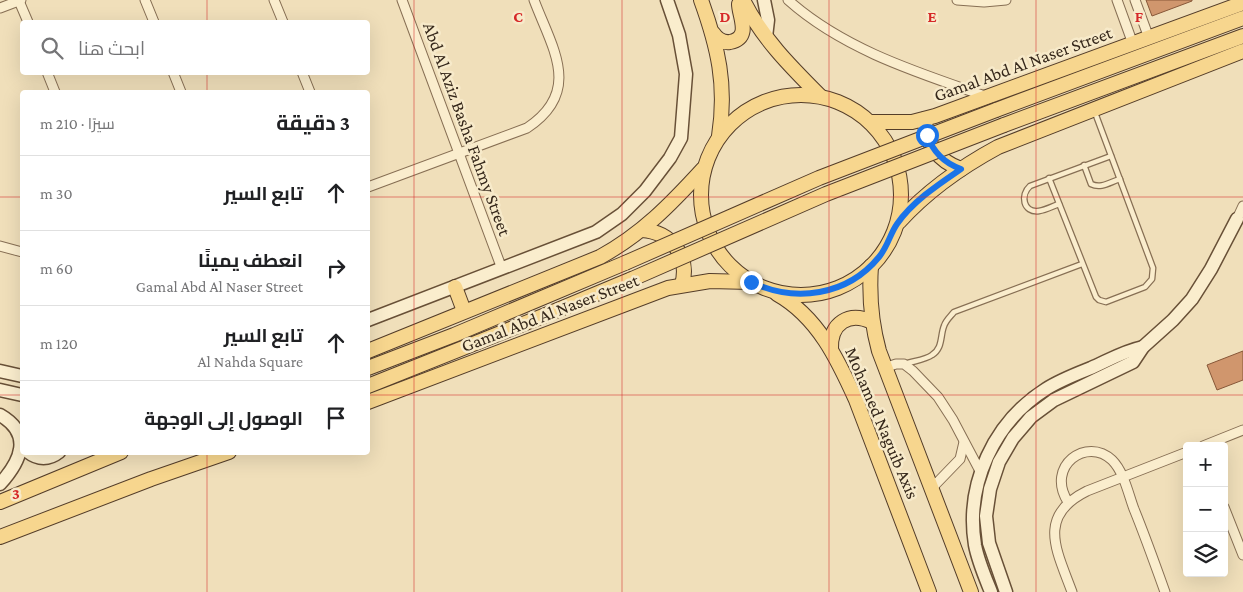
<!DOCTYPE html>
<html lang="ar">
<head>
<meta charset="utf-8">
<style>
	:root { --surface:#fff; --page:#f2f2f2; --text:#202124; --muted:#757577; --line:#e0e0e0 }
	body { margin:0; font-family:"Crimson Pro",Cairo,serif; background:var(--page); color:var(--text); direction:rtl }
	.controls { position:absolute; right:15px; bottom:15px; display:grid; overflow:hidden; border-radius:5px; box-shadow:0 5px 20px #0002 }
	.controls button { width:45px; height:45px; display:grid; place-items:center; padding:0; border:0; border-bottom:1px solid var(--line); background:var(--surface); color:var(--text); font:25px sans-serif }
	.stop { position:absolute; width:15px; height:15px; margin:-11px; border:4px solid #1a73e8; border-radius:50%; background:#fff }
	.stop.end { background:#1a73e8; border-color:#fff; box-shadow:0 1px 5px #0008 }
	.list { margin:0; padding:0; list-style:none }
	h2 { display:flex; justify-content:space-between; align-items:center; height:65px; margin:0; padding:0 20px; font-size:21px }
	h2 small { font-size:16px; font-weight:400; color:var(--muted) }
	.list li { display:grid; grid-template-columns:32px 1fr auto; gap:15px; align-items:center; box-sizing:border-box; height:75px; padding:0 20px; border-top:1px solid var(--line) }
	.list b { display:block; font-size:19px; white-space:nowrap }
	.list p { margin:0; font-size:16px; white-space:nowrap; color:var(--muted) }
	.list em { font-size:16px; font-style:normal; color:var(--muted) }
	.icon { flex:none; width:28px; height:28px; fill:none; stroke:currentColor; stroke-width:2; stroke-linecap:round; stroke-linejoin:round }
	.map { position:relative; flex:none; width:1243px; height:592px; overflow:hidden; direction:ltr }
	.search { position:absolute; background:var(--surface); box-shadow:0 5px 20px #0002; left:20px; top:20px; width:350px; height:55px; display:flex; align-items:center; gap:12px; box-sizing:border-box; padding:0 18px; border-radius:5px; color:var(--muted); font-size:19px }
	.panel { position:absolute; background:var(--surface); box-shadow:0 5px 20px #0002; left:20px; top:90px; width:350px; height:365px; border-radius:5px; direction:rtl }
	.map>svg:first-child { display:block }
	.building { fill:#d0966d; stroke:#875738 }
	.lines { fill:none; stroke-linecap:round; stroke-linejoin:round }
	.lane-casing { stroke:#876f54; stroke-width:7 }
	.street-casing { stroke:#876f54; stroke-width:11 }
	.secondary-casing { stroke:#685037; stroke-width:15 }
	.primary-casing { stroke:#543d29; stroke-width:16 }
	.lane { stroke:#faedcd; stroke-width:4.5 }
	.street { stroke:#faedcd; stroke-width:9 }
	.secondary { stroke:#faedcd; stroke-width:12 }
	.primary { stroke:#f7d68e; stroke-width:14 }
	.primary-bridge-casing { stroke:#543d29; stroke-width:16; stroke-linecap:butt }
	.primary-bridge { stroke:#f7d68e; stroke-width:14 }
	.route { stroke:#1a73e8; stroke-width:6 }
	.grid { fill:none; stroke:#d62828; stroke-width:1; stroke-opacity:0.55 }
	.labels { text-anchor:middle; stroke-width:5; stroke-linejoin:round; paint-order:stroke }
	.street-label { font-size:18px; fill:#35271a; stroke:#f7eaca }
	.grid-label { font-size:16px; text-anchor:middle; font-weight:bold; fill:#d62828; stroke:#f7eaca; stroke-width:5; stroke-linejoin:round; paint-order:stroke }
</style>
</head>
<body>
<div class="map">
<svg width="1243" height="592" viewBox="0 0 1243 592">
	<rect width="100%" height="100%" fill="#f0dfba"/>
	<!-- building -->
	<g class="building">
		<polygon points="1146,0 1192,0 1192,1 1152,16"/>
		<polygon points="1243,351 1243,380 1217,390 1207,365"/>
	</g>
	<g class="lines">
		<defs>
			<g id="lane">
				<path d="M1084,165L1091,184C1101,189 1110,182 1120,179"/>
				<polyline points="1049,178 1096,297 1099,300 1106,302 1145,287 1152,279 1153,268 1094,110"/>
				<path d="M1059,204C1053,206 1046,210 1039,211C1023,213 1020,195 1030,186L1111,156"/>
				<path d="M905,364C913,361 925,360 932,355C943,348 940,336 944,326C946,320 950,317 954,312L1082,264"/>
			</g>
			<g id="street">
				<polyline points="145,0 154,22"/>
				<polyline points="274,0 283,22"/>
				<polyline points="402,0 502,269"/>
				<path d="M788,0C844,50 919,73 988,97"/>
				<polyline points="957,0 984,2 1006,0"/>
				<polyline points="1117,0 1133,44"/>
				<polyline points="1135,0 1149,38"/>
				<polyline points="19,1 28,22"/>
				<polyline points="0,8 21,0"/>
				<polyline points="47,72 55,92"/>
				<polyline points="173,72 181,92"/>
				<polyline points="302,72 310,92"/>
				<path d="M368,187L527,128C583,91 552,48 534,0"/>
				<polyline points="1237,219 1243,206"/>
				<polyline points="0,246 22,252"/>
				<polyline points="884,368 896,364 904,364 913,371 938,397 953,420 981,473"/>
				<polyline points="1203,446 1243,430"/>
				<polyline points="931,489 960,459 964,442"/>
				<path d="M1068,502C1045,466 1087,436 1112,460C1124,472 1128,493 1134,509C1145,536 1155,564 1165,592"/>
				<polyline points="1224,507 1243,555"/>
				<path d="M1072,592C1057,551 1036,516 1087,491L1187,452"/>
			</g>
			<g id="secondary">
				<polyline points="764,0 768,20 766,37"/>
				<polyline points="368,320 596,232 622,214 645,191 670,158 681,138 686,74 679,35 667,0"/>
				<polyline points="0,371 22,376"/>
				<polyline points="0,390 22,395"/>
				<path d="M0,415C33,434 21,461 0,484"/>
				<path d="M28,452C38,460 49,460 59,452"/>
				<path d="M991,592C985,577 978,561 975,545C965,484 994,422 1046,389C1060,380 1076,374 1091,368C1109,360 1124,351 1143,347"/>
				<polyline points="1006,592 989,543 986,516 990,489 999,462 1013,438 1031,417 1054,400 1133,362 1143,347 1173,320 1192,299 1211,269 1237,219"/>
			</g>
			<g id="primary">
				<path d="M701,0C718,47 727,85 719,136"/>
				<path d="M743,0C761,37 791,67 820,96"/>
				<path d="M713,33C717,39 722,43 730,42C752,38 739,16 739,4"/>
				<circle cx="801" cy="195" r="100"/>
				<polyline points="996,110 1243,18"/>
				<path d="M925,119C925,143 938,161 961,169"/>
				<polyline points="870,122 912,122 935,116 1243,3"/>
				<polyline points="1004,125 1243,36"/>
				<path d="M899,222C927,191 961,167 998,147L1243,51"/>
				<path d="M642,230C671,232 690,256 682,285"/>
				<path d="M871,266C869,295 871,322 879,351L971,592"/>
				<polyline points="455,287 464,311"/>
				<path d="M777,294C818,317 838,360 856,400L929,592"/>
				<path d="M831,349C830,323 849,311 872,322"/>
				<path d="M368,351L600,257C642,234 671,204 703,169"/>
				<polyline points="368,368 454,335 625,263"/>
				<polyline points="368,386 548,314 632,279"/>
				<polyline points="368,402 668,288 710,281 750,282"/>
				<polyline points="0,502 121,452"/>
				<polyline points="0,537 151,479 229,452"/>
			</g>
		</defs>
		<!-- lane casing -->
		<use href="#lane" class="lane-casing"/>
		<!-- street casing -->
		<use href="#street" class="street-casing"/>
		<!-- secondary casing -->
		<use href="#secondary" class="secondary-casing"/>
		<!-- primary casing -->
		<use href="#primary" class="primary-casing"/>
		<!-- lane -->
		<use href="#lane" class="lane"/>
		<!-- street -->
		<use href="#street" class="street"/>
		<!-- secondary -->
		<use href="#secondary" class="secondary"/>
		<!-- primary -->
		<use href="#primary" class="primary"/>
		<defs>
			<g id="primary-bridge">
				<polyline points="625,263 819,178 996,110"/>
				<polyline points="632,279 826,194 1004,125"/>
			</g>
		</defs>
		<!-- primary-bridge casing -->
		<use href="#primary-bridge" class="primary-bridge-casing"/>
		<!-- primary-bridge -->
		<use href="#primary-bridge" class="primary-bridge"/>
	</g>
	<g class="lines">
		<!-- route -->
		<path class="route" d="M751,282C795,303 847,296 879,257C888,246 890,234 897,224C913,201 939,184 961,169C944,163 933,152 927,135"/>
	</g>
	<!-- grid -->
	<path class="grid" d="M207,0V22M414,0V592M622,0V592M829,0V592M1036,0V592M207,72V92M0,197H22M368,197H1243M0,395H22M368,395H1243M207,452V592"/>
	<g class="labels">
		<!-- street labels -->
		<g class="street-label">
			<text transform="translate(1023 64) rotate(-20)" y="6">Gamal Abd Al Naser Street</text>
			<text transform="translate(467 129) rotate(70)" y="6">Abd Al Aziz Basha Fahmy Street</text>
			<text transform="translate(550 313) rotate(-21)" y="6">Gamal Abd Al Naser Street</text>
			<text transform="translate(882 423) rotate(67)" y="6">Mohamed Naguib Axis</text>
		</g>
	</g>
	<g class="grid-label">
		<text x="518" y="22">C</text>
		<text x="725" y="22">D</text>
		<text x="932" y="22">E</text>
		<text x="1139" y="22">F</text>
		<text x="16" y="499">3</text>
	</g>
</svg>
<div class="controls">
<button>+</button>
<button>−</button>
<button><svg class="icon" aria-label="layers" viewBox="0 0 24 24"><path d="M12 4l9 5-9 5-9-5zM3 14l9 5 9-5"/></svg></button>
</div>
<div class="stop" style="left:927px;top:135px"></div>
<div class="stop end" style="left:751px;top:282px"></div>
<div class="search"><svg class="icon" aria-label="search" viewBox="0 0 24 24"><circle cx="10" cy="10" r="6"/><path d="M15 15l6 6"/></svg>ابحث هنا</div>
<section class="panel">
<h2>3 دقيقة<small>سيرًا · 210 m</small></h2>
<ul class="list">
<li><svg class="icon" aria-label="ahead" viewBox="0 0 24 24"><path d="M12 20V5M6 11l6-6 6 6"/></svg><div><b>تابع السير</b></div><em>30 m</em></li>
<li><svg class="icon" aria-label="right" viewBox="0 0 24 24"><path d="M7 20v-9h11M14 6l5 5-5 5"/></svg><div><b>انعطف يمينًا</b><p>Gamal Abd Al Naser Street</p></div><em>60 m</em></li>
<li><svg class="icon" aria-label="ahead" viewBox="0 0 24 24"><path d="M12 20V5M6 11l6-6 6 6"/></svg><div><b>تابع السير</b><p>Al Nahda Square</p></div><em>120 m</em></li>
<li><svg class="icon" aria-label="arrive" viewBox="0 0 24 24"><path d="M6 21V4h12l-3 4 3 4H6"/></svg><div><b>الوصول إلى الوجهة</b></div></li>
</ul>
</section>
</div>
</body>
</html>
